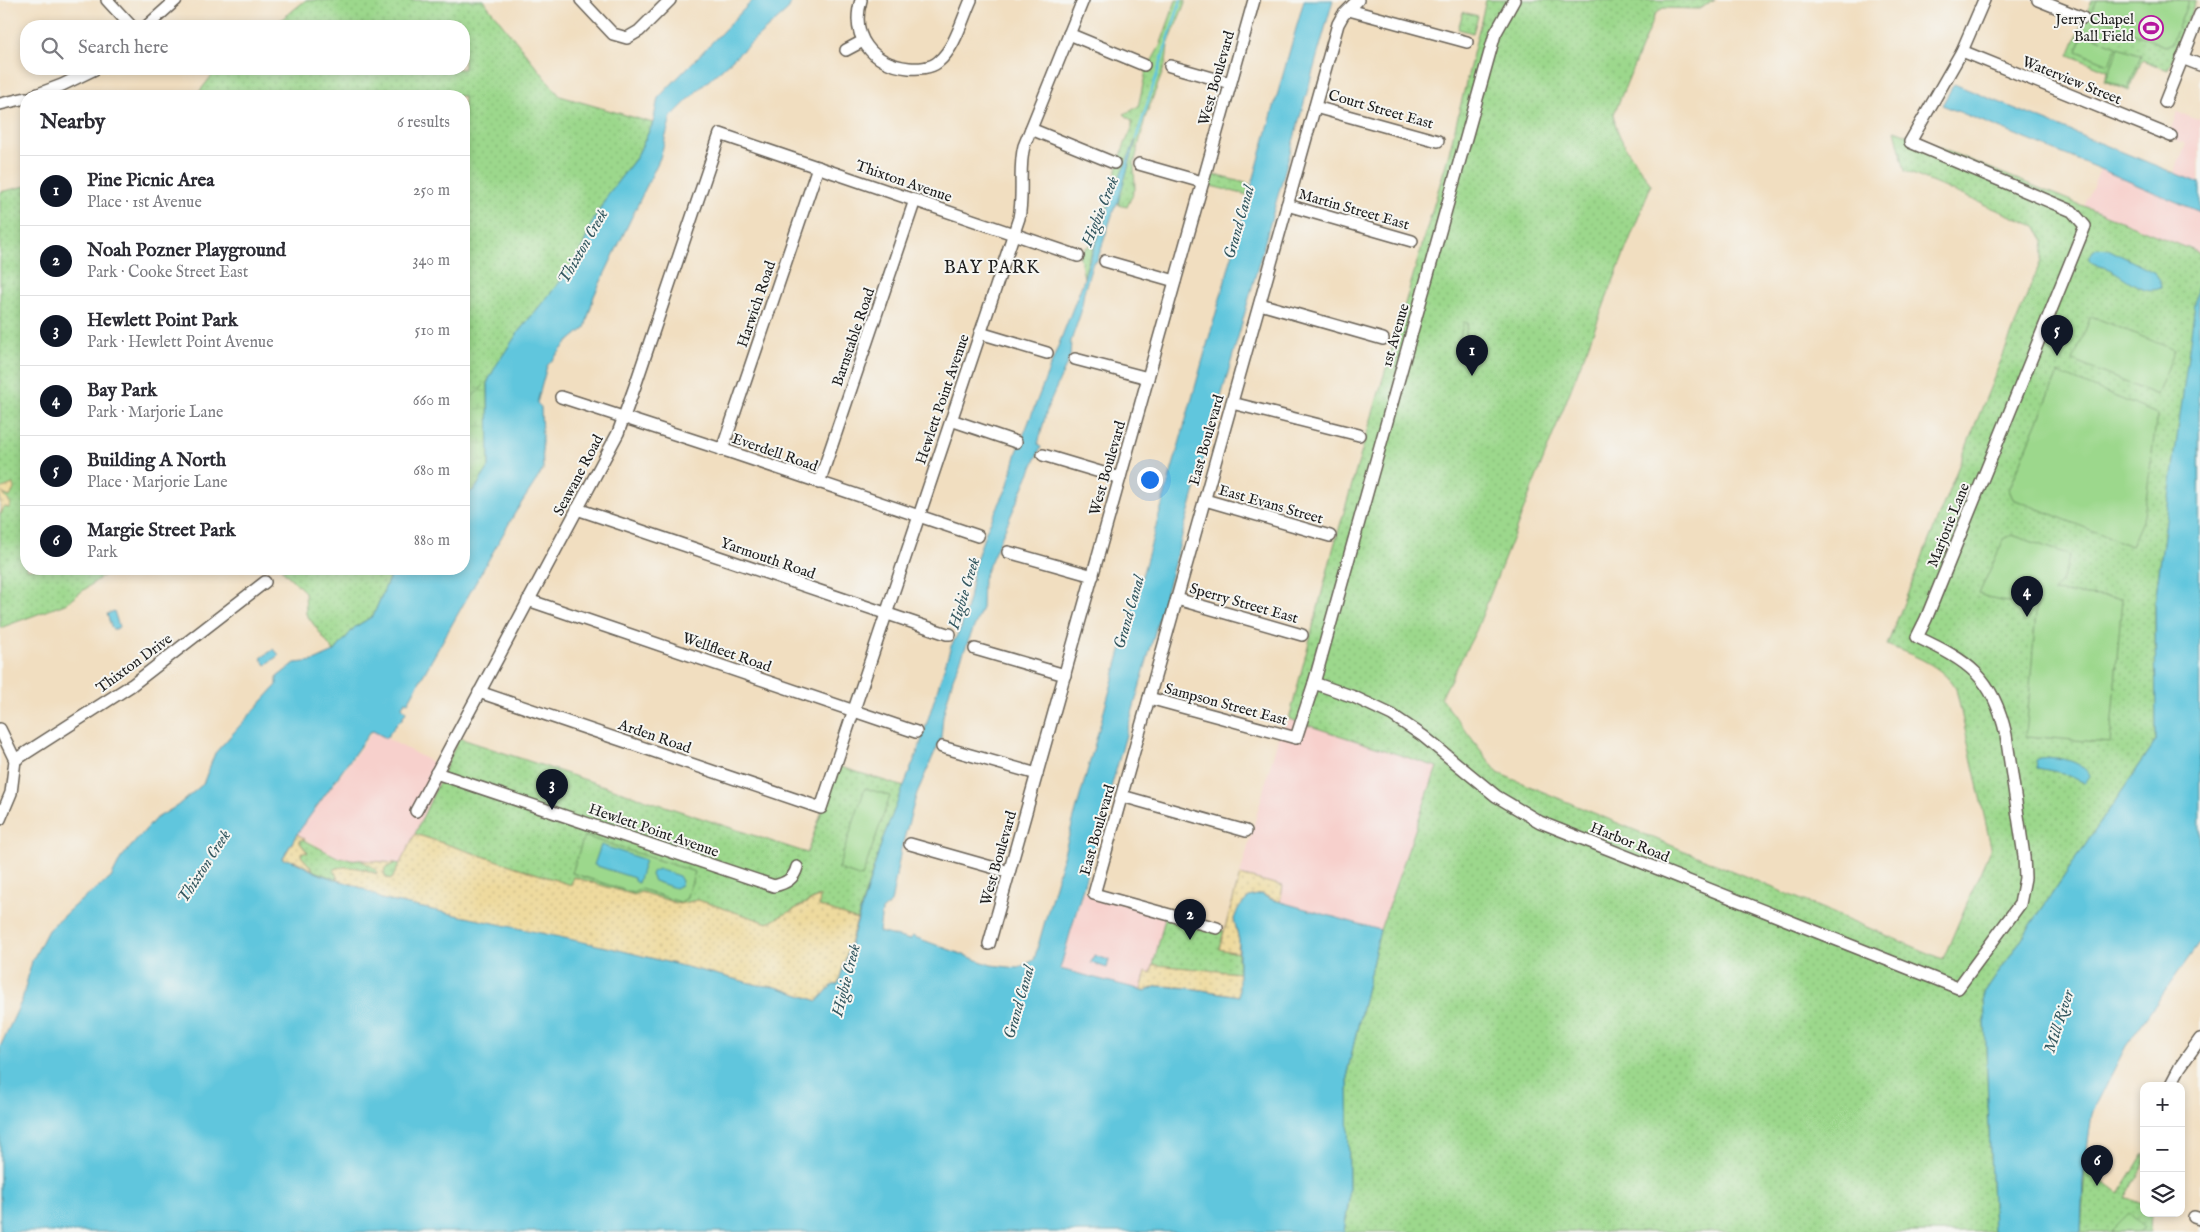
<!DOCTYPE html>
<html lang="en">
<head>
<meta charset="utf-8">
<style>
	:root { --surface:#fff; --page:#f2f2f3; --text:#2b2b33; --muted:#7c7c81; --line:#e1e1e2; --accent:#111827 }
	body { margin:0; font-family:"IM FELL English",serif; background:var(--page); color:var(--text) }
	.controls { position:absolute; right:15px; bottom:15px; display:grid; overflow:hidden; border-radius:10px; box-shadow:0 2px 8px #0003 }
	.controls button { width:45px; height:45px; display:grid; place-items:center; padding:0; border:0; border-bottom:1px solid var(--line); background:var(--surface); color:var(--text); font:25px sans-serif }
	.you { position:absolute; left:1149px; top:479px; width:18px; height:18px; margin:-12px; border:4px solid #fff; border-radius:50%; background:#1a73e8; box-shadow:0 0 0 8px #1a73e833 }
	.badge { display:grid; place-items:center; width:32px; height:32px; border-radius:50%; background:var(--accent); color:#fff; font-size:16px; font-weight:700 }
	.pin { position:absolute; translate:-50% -41px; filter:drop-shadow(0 1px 2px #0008) }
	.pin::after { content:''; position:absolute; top:26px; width:18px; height:15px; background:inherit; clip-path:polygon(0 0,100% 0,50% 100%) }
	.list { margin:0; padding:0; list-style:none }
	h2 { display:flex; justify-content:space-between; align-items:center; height:65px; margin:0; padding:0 20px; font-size:21px }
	h2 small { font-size:16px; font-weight:400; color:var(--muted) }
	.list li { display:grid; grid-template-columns:32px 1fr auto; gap:15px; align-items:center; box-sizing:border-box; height:70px; padding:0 20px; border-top:1px solid var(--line) }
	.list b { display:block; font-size:19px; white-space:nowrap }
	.list p { margin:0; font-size:16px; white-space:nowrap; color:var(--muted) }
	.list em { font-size:16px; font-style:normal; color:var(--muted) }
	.icon { flex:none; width:28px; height:28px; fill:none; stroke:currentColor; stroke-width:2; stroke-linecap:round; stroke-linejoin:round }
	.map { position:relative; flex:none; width:2200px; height:1232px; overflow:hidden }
	.search { position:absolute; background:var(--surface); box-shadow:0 2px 8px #0003; left:20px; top:20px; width:450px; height:55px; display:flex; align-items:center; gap:12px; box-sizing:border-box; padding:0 18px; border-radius:20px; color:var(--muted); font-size:19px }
	.panel { position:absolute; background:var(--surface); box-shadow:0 2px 8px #0003; left:20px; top:90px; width:450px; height:485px; border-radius:20px }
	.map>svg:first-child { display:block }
	.built { fill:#f7d0cc }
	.grass { fill:url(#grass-dots); stroke:#5c7a54 }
	.wetland { fill:url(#wetland-marsh); stroke:#5c7a54 }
	.sand { fill:url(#sand-dots); stroke:#857b5d }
	.pitch { fill:#9cd88c; stroke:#5c7a54 }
	.water { fill:#60c6dd; stroke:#3e717c }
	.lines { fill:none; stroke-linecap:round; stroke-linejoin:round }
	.stream { stroke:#60c6dd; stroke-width:2.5 }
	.minor-casing { stroke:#676055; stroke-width:14 }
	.minor { stroke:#fff; stroke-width:11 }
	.labels { text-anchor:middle; stroke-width:4; stroke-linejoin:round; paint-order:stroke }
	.poi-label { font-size:15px; fill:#1c1c1c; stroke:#f6f6f2; text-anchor:end }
	.street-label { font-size:15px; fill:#1c1c1c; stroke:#f6f6f2 }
	.water-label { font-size:16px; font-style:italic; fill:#345860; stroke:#f6f6f2 }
	.quarter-label { font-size:18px; letter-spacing:1px; fill:#1c1c1c; stroke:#f6f6f2 }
</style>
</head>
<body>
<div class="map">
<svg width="2200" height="1232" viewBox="0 0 2200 1232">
	<defs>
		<pattern id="grass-dots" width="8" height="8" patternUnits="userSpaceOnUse" patternTransform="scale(1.25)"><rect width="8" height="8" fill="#9cd88c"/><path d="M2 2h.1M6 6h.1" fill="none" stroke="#86b978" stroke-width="1.8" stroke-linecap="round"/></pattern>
		<pattern id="wetland-marsh" width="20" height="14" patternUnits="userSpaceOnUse" patternTransform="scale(1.25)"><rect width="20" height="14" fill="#9cd88c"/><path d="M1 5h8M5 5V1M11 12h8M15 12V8" fill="none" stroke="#86b978"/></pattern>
		<pattern id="sand-dots" width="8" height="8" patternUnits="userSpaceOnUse" patternTransform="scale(1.25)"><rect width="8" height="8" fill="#eeda9e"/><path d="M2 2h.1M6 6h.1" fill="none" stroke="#ccba88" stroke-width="1.8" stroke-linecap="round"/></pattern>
	</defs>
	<rect width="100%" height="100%" fill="#f6f6f2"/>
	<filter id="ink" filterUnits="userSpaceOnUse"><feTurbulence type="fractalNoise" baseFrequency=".02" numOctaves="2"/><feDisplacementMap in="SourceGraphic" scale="10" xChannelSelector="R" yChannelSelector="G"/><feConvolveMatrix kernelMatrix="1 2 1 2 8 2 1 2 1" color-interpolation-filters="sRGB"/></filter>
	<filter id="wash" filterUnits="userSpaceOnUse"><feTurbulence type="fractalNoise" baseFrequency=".0096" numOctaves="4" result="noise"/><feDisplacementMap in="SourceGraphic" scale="20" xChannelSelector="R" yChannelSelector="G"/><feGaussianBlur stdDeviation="1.12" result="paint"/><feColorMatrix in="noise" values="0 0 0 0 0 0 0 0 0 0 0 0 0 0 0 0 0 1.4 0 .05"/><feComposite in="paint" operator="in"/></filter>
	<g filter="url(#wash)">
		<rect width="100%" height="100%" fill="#f1dec0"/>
		<!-- built -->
		<g class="built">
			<polygon points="2177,112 2198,120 2200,117 2199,183 2174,173 2186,144 2168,137"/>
			<polygon points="2100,169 2200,212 2200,253 2084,207"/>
			<polygon points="1289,719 1437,766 1380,930 1280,902 1283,886 1240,875 1278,738"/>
			<polygon points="373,731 445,769 400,864 339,858 297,834"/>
			<polygon points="1083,891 1166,914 1151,973 1146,972 1141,990 1060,969"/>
		</g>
		<!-- grass -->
		<g class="grass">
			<polygon points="306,0 483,0 560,96 653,123 636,158 609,193 591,225 578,260 519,331 488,381 472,397 464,423 464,96 196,96 217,69 464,69 464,26 273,26"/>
			<path d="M1176,0H1186L1168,45L1166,63L1145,118L1134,165L1135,189L1127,207L1119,205C1116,196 1134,154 1136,140L1110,200C1105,227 1089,251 1084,278L1079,253L1091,244L1108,199L1124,146L1132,128V121L1124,114L1138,107L1146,71L1160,46Z"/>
			<path d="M1486,0H1715L1699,9L1663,8L1655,14L1614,114C1614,137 1639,166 1651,185L1476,631L1441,698L1498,773L1943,959L1991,847L1956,689C1941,664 1914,656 1887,645L2042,258L2044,241L2035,226L1905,171L1895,130L2200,253V274L2155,602L2156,741L1984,994L1993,1232H1344L1349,1199L1348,1069L1380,930L1437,767L1289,719L1334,546L1449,153Z"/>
			<polygon points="2092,0 2196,0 2168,70 2142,60 2129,91 2104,81 2108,71 2069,55"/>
			<polygon points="1463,12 1478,16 1473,33 1458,29"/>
			<polygon points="1210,174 1250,184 1247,195 1207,185"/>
			<polygon points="26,186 26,569 112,569 65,604 0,628 0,192"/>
			<polygon points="281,569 393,569 373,616 355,627 334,652 306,614 305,592"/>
			<polygon points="459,738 807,853 838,766 904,787 883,838 857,920 818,906 819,896 768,923 698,900 679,904 641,892 634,895 573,877 571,885 415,834"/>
			<polygon points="302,839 339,858 361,860 368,863 376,869 378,874 364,869 335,869 338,880 314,871 301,856 302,852 308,852 300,843"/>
			<polygon points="395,863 400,864 392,879 386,878 384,873 385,868"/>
			<polygon points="1166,914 1224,931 1219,949 1238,953 1239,973 1153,966"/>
			<polygon points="2144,1153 2144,1164 2125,1197 2144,1205 2144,1213 2151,1213 2150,1232 2081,1232 2085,1167 2119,1193"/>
		</g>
		<!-- wetland -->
		<polygon class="wetland" points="488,381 489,467 475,489 464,496 464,423 472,397"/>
		<!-- sand -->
		<g class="sand">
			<polygon points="13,484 14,489 10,497 3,494 11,504 9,508 4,507 0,515 0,489"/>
			<polygon points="297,834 305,839 300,840 300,843 308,853 302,852 301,856 314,871 296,861 282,860"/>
			<path d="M415,834L571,885L573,877L634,895L641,892L679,904L698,900L768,923L820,896L819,906L857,920L838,984L831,986L818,1001L776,987L758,985L626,952L381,899L358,886L338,880L334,869C348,864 364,869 377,874L376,869L361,860L395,863L385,868L384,873L386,878L392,879Z"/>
			<polygon points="1240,875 1283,886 1280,902 1261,894 1249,897 1234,919 1239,940 1238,953 1219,949"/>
			<path d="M1156,965L1239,973L1240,996C1213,992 1186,986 1160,986C1153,986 1149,992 1141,990L1146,971L1151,973L1153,966Z"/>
		</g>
		<!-- pitch -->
		<g class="pitch">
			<polygon points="2097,0 2189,0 2172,43 2164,46 2091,14"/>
			<polygon points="2084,33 2117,46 2109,64 2077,51"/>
			<polygon points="2119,47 2141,55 2128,89 2106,80"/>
			<polygon points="2091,316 2175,350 2157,395 2073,361"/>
			<polygon points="1464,322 1468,323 1462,347 1457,346"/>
			<polygon points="2058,373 2157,414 2144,516 2131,546 2013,499 2009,490"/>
			<path d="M2012,535L2070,555L2062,581L2053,592L2122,598L2110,743L2026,736L2037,600C2011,604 2003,603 1979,594L2004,539Z"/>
			<polygon points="865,788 890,796 862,877 838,869"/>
			<polygon points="584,836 695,872 686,899 680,902 641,889 633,893 572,873"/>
			<polygon points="2129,1213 2144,1227 2139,1232 2110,1232"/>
		</g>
		<!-- water -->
		<g class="water">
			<path d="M753,0H792L788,10L698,90L671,117L660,158L594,296L585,328L568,342L547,366L537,403L541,407L543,470L515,513L408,702L405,701L402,707L406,712L401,721H399L386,738L373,731L370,732L297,834L282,859C296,860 302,866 315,872C337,882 361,884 381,899L611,948L758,985L776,987L818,1001L831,986L838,984L883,838L919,748L951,646L961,628L969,599L974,566L986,531L1007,488L1017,452L1083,282C1089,254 1105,229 1110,200L1137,137L1118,202L1114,209L1097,261L1093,262L1084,292L1081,312L1071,341L1070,357L1048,406L1038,444L1041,447L983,579L982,608L953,678L943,716L941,738L917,793L901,849L891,903L882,911L879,932L910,940L912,936L991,965L1018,968L1034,960L1304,0H1333L1060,969L1146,991L1157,986L1188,988L1239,996V940L1234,919L1238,909L1249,897L1261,894L1270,899L1380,930L1348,1069L1349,1199L1344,1232H0V1047L22,1000L32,961L48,930L75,905L111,878L121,858L155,819L177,806L203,784L215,753L277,685V677L295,663L314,661L334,652L355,627L373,616L393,569H464V496L475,489L489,467L488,381L497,364L519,331L578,260L591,225L609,193L636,158L653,123L658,98Z"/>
			<polygon points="1954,84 2199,183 2200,182 2200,212 2100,169 1942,105"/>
			<path d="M2097,248L2108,249L2155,273L2160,280L2161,288C2143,296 2126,277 2111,270C2103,266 2075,262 2097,248Z"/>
			<polygon points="2199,274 2200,942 2126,1046 2092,1113 2083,1180 2081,1232 1993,1232 1984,994 2156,741 2155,602"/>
			<polygon points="114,611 119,627 116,629 112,629 107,614"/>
			<polygon points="274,649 279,655 266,665 261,658"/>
			<path d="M2039,758C2056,756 2082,760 2090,776L2085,783L2063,773L2037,768L2036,760Z"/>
			<polygon points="601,845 645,860 638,883 634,881 634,878 594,865"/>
			<polygon points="658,869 679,876 682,881 681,885 675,888 654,881 651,875 652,872"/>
			<polygon points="1094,955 1109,960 1107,968 1091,963"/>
		</g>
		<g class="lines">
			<!-- stream -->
			<polyline class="stream" points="1136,139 1181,0"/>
		</g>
	</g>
	<g filter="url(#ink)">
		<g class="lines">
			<defs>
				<g id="minor">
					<polyline points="107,0 131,26"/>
					<polyline points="581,0 613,34 627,38 639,31 670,0"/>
					<path d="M861,0C850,37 872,64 909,68C918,69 931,68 938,62C955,48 962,20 971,0"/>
					<polyline points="2038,0 2083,18"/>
					<polyline points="1349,10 1467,42"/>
					<polyline points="147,26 176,0"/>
					<polyline points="1069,34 1144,65"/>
					<polyline points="846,50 863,41"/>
					<polyline points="1962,51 2171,136"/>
					<polyline points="2182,58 2200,65"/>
					<polyline points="1170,66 1230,83"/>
					<polyline points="33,96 62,85 95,69"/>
					<polyline points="2165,102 2200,14"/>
					<polyline points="0,104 26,98"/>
					<polyline points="1315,107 1438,141"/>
					<polyline points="1031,129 1114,163"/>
					<polyline points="1139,164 1202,182"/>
					<polyline points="1287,205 1412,241"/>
					<polyline points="1105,261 1175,281"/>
					<polyline points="1260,304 1383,339"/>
					<polyline points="980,333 1047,353"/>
					<polyline points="1075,359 1148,378"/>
					<polyline points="561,397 730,452 978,536"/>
					<polyline points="1232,403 1359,435"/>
					<polyline points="951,420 1016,442"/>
					<polyline points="722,450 818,167"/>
					<polyline points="1043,455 1120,478"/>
					<polyline points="819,483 915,200"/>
					<polyline points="1205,500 1330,536"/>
					<polyline points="577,509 947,634 950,634"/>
					<polyline points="1008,552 1093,576"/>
					<polyline points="1177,599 1302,635"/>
					<polyline points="528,600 916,732"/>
					<polyline points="975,649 1065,675"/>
					<path d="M1314,683L1354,697L1392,715L1423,736L1496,796L1540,822L1958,988L2020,904L2025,878L2024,856L2006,735C1993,676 1968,661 1917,637L1926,619L2085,226L2072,211L1910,142L1962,51L1984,0"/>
					<path d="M479,692L821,808L1019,218C1024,193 1018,169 1024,146L1083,0"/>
					<polyline points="1149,698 1296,738 1314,683 1495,34 1514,0"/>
					<polyline points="0,729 15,760 11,793 0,819"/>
					<polyline points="942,747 1037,774"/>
					<polyline points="15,760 132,685 265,582"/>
					<path d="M436,773L774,886C786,883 794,879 797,867"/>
					<polyline points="1122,796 1246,831"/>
					<polyline points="416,811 618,433 635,386 720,134 1078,256"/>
					<polyline points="910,844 1009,872"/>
					<polyline points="1217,928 1094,894 1338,24 1343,15 1358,0"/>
					<polyline points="989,944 1254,0"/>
					<polyline points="2170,1086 2180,1067 2200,1039"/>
					<polyline points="2194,1217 2200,1219"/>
				</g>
			</defs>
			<!-- minor casing -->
			<use href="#minor" class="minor-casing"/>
			<!-- minor -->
			<use href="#minor" class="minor"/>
		</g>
	</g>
	<!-- icons -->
	<defs>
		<symbol id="stadium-ring" viewBox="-11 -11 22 22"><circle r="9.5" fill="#f6f6f2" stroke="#b5179e" stroke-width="1.5"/><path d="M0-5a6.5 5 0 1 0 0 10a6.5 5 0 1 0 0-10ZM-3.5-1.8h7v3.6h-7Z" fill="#b5179e"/></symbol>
	</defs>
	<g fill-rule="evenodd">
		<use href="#stadium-ring" x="2137" y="14" width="28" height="28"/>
	</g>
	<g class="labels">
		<!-- poi labels -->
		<g class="poi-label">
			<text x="2134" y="24">Jerry Chapel<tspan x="2134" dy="17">Ball Field</tspan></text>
		</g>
		<!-- street labels -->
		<g class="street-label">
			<text transform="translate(1216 78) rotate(-74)" y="5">West Boulevard</text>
			<text transform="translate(2072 80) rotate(22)" y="5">Waterview Street</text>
			<text transform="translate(1381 109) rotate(16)" y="5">Court Street East</text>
			<text transform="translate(904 181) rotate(19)" y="5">Thixton Avenue</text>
			<text transform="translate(1354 209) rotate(16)" y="5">Martin Street East</text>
			<text transform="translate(756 304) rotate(-71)" y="5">Harwich Road</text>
			<text transform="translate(1395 335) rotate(-74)" y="5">1st Avenue</text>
			<text transform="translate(853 337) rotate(-71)" y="5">Barnstable Road</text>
			<text transform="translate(942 399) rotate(-71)" y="5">Hewlett Point Avenue</text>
			<text transform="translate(1206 440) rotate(-74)" y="5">East Boulevard</text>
			<text transform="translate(775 452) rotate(19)" y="5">Everdell Road</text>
			<text transform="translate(1107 468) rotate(-74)" y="5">West Boulevard</text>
			<text transform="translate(578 475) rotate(-62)" y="5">Seawane Road</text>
			<text transform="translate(1271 504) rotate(16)" y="5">East Evans Street</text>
			<text transform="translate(1948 525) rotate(-68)" y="5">Marjorie Lane</text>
			<text transform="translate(768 558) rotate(19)" y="5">Yarmouth Road</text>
			<text transform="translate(1244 603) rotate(16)" y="5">Sperry Street East</text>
			<text transform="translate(727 652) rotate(19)" y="5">Wellfleet Road</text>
			<text transform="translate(134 663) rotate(-36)" y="5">Thixton Drive</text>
			<text transform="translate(1226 704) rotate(15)" y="5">Sampson Street East</text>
			<text transform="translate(655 736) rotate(19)" y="5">Arden Road</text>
			<text transform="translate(654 830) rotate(19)" y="5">Hewlett Point Avenue</text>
			<text transform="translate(1097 830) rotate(-74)" y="5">East Boulevard</text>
			<text transform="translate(1630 842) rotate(22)" y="5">Harbor Road</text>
			<text transform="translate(998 858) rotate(-74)" y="5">West Boulevard</text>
		</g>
		<!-- water labels -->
		<g class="water-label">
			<text transform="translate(1099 211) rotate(-68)" y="6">Higbie Creek</text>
			<text transform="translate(1238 222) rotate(-74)" y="6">Grand Canal</text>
			<text transform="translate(582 246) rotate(-60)" y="6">Thixton Creek</text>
			<text transform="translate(963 593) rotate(-73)" y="6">Higbie Creek</text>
			<text transform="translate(1128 612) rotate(-74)" y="6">Grand Canal</text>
			<text transform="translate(203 866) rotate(-57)" y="6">Thixton Creek</text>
			<text transform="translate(845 980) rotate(-76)" y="6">Higbie Creek</text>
			<text transform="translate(1018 1002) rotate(-74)" y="6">Grand Canal</text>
			<text transform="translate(2058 1021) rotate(-72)" y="6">Mill River</text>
		</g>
		<!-- quarter labels -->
		<g class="quarter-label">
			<text x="992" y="273">BAY PARK</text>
		</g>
	</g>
</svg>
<div class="controls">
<button>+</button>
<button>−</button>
<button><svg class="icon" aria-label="layers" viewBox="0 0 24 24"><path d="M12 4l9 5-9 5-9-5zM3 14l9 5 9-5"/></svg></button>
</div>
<div class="you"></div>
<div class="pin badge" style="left:1472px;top:376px">1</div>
<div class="pin badge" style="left:1190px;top:940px">2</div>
<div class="pin badge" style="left:552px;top:810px">3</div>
<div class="pin badge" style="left:2027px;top:617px">4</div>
<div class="pin badge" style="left:2057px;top:356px">5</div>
<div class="pin badge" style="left:2097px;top:1186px">6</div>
<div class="search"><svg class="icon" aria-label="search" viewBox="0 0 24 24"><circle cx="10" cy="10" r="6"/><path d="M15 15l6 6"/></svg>Search here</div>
<section class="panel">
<h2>Nearby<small>6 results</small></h2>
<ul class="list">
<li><span class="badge">1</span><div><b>Pine Picnic Area</b><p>Place · 1st Avenue</p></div><em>250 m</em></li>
<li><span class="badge">2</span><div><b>Noah Pozner Playground</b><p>Park · Cooke Street East</p></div><em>340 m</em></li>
<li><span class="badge">3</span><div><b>Hewlett Point Park</b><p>Park · Hewlett Point Avenue</p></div><em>510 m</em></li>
<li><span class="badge">4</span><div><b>Bay Park</b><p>Park · Marjorie Lane</p></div><em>660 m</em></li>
<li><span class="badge">5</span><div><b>Building A North</b><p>Place · Marjorie Lane</p></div><em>680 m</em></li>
<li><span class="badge">6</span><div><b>Margie Street Park</b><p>Park</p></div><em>880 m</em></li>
</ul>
</section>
</div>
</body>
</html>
